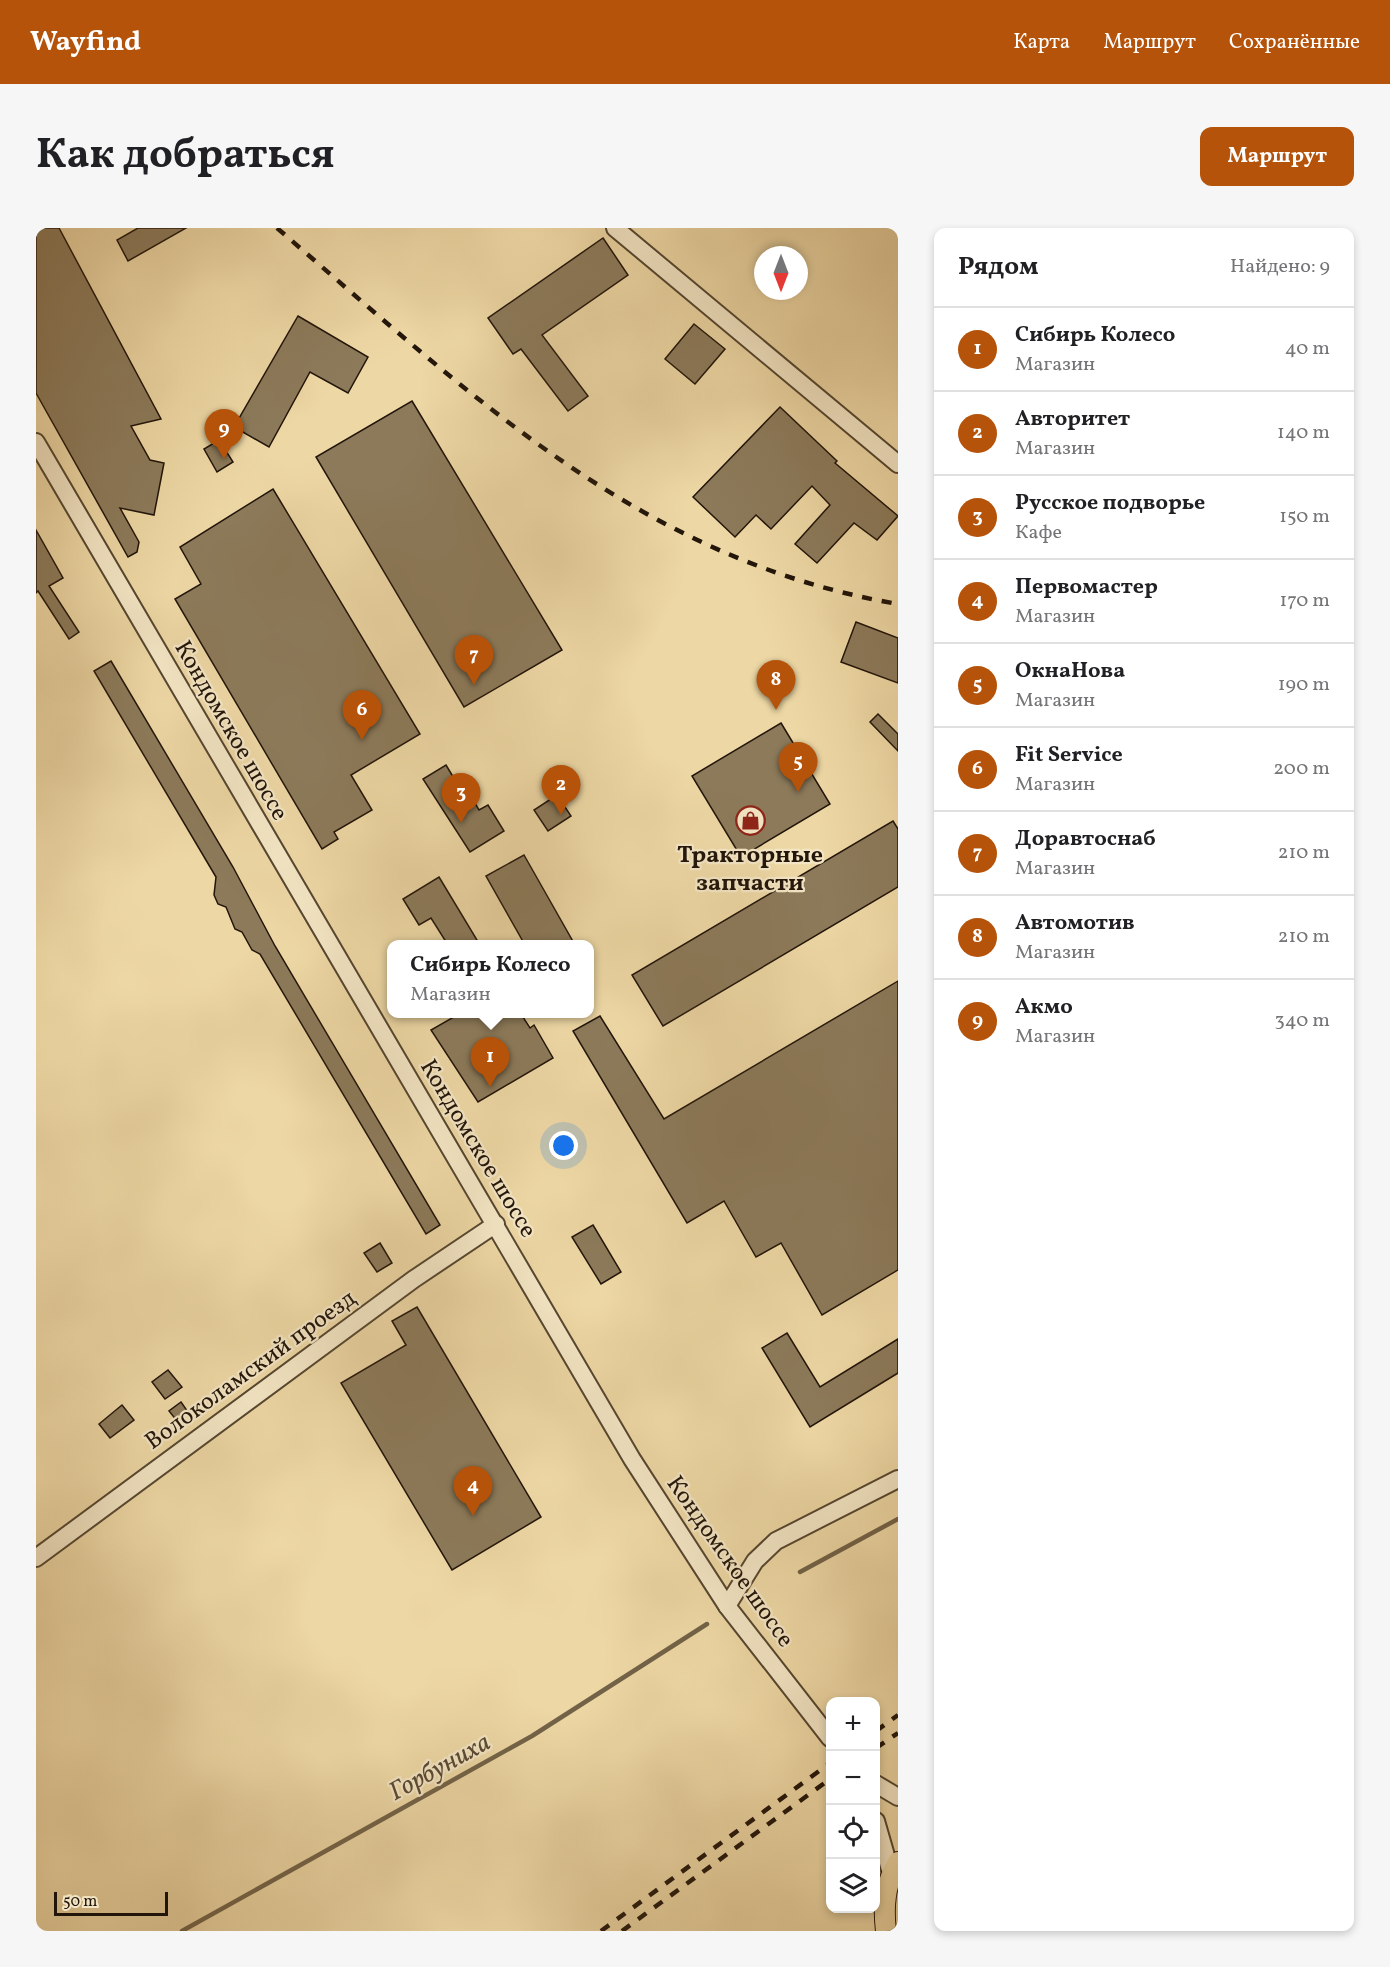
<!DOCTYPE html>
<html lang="ru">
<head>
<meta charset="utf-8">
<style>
	:root { --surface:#fff; --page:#f6f6f6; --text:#202124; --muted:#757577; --line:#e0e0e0; --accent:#b45309 }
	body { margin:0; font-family:Vollkorn,serif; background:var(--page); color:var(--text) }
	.controls { position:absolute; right:18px; bottom:18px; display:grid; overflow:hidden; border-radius:12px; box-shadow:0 3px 9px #0003 }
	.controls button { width:54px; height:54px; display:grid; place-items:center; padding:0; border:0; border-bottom:2px solid var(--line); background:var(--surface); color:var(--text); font:30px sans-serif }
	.compass { position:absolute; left:718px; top:18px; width:54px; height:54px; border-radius:50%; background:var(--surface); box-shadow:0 3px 9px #0003; rotate:180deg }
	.scale { position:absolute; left:18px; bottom:15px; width:114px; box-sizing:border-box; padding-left:6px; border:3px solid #22150a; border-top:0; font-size:16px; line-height:21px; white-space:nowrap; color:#22150a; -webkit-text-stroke:4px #f3e5c4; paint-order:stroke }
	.you { position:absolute; left:528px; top:918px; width:21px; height:21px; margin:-15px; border:4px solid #fff; border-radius:50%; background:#1a73e8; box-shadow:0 0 0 9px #1a73e833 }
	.badge { display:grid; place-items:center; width:39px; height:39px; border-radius:50%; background:var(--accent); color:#fff; font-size:20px; font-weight:700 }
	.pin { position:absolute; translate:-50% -50px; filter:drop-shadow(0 2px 3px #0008) }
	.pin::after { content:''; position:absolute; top:32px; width:21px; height:18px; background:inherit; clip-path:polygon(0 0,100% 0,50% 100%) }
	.popup { position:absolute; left:351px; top:712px; width:207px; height:78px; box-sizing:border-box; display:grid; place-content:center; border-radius:12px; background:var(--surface); filter:drop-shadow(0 2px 4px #0005); font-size:20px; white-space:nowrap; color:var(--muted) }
	.popup b { font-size:22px; color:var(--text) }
	.popup::after { content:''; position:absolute; left:50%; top:100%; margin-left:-12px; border:12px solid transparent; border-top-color:var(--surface) }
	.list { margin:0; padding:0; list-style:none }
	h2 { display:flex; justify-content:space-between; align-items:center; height:78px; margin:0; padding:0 24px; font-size:26px }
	h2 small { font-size:20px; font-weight:400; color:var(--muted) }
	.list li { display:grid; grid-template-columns:39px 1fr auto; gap:18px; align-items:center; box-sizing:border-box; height:84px; padding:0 24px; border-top:2px solid var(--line) }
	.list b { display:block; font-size:22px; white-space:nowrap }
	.list p { margin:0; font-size:20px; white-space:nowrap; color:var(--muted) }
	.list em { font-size:20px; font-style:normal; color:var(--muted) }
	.icon { flex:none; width:33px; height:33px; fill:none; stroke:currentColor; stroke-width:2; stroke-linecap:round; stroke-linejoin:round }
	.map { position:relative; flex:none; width:862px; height:1703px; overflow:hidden; border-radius:12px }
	header { display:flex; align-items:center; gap:36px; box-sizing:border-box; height:84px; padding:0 30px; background:var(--accent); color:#fff }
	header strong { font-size:28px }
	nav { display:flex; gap:33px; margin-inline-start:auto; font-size:21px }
	.intro { display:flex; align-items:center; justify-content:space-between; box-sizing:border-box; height:144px; padding:0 36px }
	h1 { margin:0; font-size:42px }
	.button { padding:15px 27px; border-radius:12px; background:var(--accent); color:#fff; font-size:21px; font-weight:700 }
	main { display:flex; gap:36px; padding:0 36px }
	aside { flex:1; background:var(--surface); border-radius:12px; box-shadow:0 3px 9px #0003 }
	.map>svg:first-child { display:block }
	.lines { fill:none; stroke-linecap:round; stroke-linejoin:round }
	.stream { stroke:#726247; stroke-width:4.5 }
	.building { fill:#8c7a5a; stroke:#22150a; stroke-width:1.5 }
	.minor-casing { stroke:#554630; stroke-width:20 }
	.major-casing { stroke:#22150a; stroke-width:22 }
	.minor { stroke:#f3e5c4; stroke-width:16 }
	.major { stroke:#edd7a4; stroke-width:20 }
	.rail { stroke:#22150a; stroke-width:4.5; stroke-dasharray:10 10; stroke-linecap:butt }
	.labels { text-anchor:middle; stroke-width:4.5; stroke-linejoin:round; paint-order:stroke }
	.street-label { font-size:24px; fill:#22150a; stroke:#f3e5c4 }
	.poi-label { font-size:24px; font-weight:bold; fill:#22150a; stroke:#f3e5c4 }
	.water-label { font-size:26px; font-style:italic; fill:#584833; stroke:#f3e5c4 }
</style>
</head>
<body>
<header>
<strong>Wayfind</strong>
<nav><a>Карта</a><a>Маршрут</a><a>Сохранённые</a></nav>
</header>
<div class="intro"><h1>Как добраться</h1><a class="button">Маршрут</a></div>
<main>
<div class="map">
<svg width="862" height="1703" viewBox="0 0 862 1703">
	<rect width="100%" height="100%" fill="#edd7a4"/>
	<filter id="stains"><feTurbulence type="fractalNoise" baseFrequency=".00333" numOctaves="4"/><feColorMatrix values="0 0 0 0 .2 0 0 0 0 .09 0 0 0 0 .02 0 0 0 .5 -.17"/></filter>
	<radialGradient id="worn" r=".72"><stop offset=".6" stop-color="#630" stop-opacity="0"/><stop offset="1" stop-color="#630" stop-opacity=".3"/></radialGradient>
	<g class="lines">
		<!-- stream -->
		<g class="stream">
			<polyline points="764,1344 862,1291"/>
			<polyline points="146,1703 496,1508 671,1396"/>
		</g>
	</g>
	<!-- building -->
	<g class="building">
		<polygon points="0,0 23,0 125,191 95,198 114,232 128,235 118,287 84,280 103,314 101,324 92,329 0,165"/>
		<polygon points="102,0 150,0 92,33 81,12"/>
		<polygon points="567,10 592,47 506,107 552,168 532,183 485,121 477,126 452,90"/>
		<polygon points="262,88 332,129 312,165 274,144 233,219 198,199"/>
		<polygon points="658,96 689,121 659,156 629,131"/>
		<polygon points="376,173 526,422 428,479 280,229"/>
		<polygon points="744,179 801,233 799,235 862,288 841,312 818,295 781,335 759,316 794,277 776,258 735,301 720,287 699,309 657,269"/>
		<polygon points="183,212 197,234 181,244 168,221"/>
		<polygon points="237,261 384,506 315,547 336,582 298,604 302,611 286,621 139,371 165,356 144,319"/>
		<polygon points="0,302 27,350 13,358 43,404 33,411 2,363 0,365"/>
		<polygon points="820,394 862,410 862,455 805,434"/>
		<polygon points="75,433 197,639 239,718 404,997 390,1006 224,726 216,722 206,704 199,701 190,679 182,676 178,667 180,649 58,443"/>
		<polygon points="842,486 862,506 862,523 834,494"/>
		<polygon points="745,495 794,576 705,629 656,548"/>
		<polygon points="410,537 425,562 430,560 443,582 452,577 468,603 434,624 387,551"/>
		<polygon points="521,567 535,588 512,603 498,582"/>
		<polygon points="857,593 862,601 862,659 627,798 596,747"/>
		<polygon points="488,627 539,717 489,717 450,648"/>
		<polygon points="403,649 444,717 412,717 395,690 383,697 367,671"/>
		<polygon points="862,753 862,1042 786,1087 745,1015 720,1029 688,973 651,995 537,803 564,788 628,891"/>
		<polygon points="423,786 485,786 494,800 498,797 517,830 442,874 395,802"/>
		<polygon points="557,997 585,1044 565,1056 536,1009"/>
		<polygon points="344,1015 356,1035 341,1044 328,1025"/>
		<polygon points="381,1079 505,1289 416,1342 305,1155 370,1117 356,1093"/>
		<polygon points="751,1105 784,1159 862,1111 862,1145 774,1199 726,1120"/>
		<polygon points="132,1142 146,1159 129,1171 116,1154"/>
		<polygon points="145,1174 152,1184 141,1193 133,1183"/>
		<polygon points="86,1177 98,1192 74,1210 63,1196"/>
	</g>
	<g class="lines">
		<defs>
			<g id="minor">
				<polyline points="579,0 862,236"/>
				<polyline points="0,214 596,1231 691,1378 794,1510"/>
				<polyline points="0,1330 378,1051 460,996"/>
				<polyline points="691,1378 719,1333 740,1313 862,1251"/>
				<polyline points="840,1556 862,1569"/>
				<polyline points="840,1593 855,1645"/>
			</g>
			<path id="major" d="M850,1703C847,1678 849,1656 862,1634"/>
		</defs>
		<!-- minor casing -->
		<use href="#minor" class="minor-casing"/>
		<!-- major casing -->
		<use href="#major" class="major-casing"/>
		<!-- minor -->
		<use href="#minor" class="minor"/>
		<!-- major -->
		<use href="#major" class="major"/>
		<!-- rail -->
		<g class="rail">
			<path d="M241,0C432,164 603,332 862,376"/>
			<polyline points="840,1503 862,1487"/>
			<polyline points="840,1520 862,1505"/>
			<polyline points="565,1703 794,1535"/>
			<polyline points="586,1703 794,1551"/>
		</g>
	</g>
	<!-- icons -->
	<defs>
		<symbol id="shop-ring" viewBox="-11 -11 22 22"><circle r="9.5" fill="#f3e5c4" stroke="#8f2418" stroke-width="1.5"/><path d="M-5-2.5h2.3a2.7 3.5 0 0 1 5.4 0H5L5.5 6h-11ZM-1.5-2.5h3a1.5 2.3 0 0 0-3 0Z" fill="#8f2418"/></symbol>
	</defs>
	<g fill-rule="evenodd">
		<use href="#shop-ring" x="698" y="576" width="33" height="33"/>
	</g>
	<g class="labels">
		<!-- street labels -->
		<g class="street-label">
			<text transform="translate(196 502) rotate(60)" y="8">Кондомское шоссе</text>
			<text transform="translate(443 920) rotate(59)" y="8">Кондомское шоссе</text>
			<text transform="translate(214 1141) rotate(-36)" y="8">Волоколамский проезд</text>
			<text transform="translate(695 1333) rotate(55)" y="8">Кондомское шоссе</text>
		</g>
		<!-- poi labels -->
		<g class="poi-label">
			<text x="714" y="634">Тракторные<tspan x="714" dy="28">запчасти</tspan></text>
		</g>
		<!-- water labels -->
		<g class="water-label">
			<text transform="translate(403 1538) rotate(-29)" y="9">Горбуниха</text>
		</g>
	</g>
	<rect width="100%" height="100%" filter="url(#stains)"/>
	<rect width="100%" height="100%" fill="url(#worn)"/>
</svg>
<div class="controls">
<button>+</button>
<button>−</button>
<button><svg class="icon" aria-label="locate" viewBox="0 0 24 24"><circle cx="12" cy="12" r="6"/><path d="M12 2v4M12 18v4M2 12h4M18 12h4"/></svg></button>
<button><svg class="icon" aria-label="layers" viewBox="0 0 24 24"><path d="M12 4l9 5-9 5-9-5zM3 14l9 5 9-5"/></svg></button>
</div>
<svg class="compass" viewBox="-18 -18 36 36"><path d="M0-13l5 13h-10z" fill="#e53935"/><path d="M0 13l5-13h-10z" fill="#757577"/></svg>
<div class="scale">50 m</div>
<div class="you"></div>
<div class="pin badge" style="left:454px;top:859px">1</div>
<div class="popup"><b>Сибирь Колесо</b>Магазин</div>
<div class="pin badge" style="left:525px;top:587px">2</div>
<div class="pin badge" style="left:425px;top:595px">3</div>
<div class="pin badge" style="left:437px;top:1288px">4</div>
<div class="pin badge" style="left:762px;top:564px">5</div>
<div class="pin badge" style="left:326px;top:512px">6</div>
<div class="pin badge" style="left:438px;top:457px">7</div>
<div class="pin badge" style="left:740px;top:482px">8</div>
<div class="pin badge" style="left:188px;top:231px">9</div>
</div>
<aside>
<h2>Рядом<small>Найдено: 9</small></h2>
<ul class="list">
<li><span class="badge">1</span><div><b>Сибирь Колесо</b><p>Магазин</p></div><em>40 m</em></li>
<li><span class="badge">2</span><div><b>Авторитет</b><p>Магазин</p></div><em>140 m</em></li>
<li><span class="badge">3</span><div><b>Русское подворье</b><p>Кафе</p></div><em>150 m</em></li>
<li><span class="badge">4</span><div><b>Первомастер</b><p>Магазин</p></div><em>170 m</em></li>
<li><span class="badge">5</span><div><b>ОкнаНова</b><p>Магазин</p></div><em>190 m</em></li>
<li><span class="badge">6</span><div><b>Fit Service</b><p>Магазин</p></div><em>200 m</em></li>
<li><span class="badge">7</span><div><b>Доравтоснаб</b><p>Магазин</p></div><em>210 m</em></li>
<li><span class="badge">8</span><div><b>Автомотив</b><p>Магазин</p></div><em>210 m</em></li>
<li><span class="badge">9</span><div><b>Акмо</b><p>Магазин</p></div><em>340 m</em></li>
</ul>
</aside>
</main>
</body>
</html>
